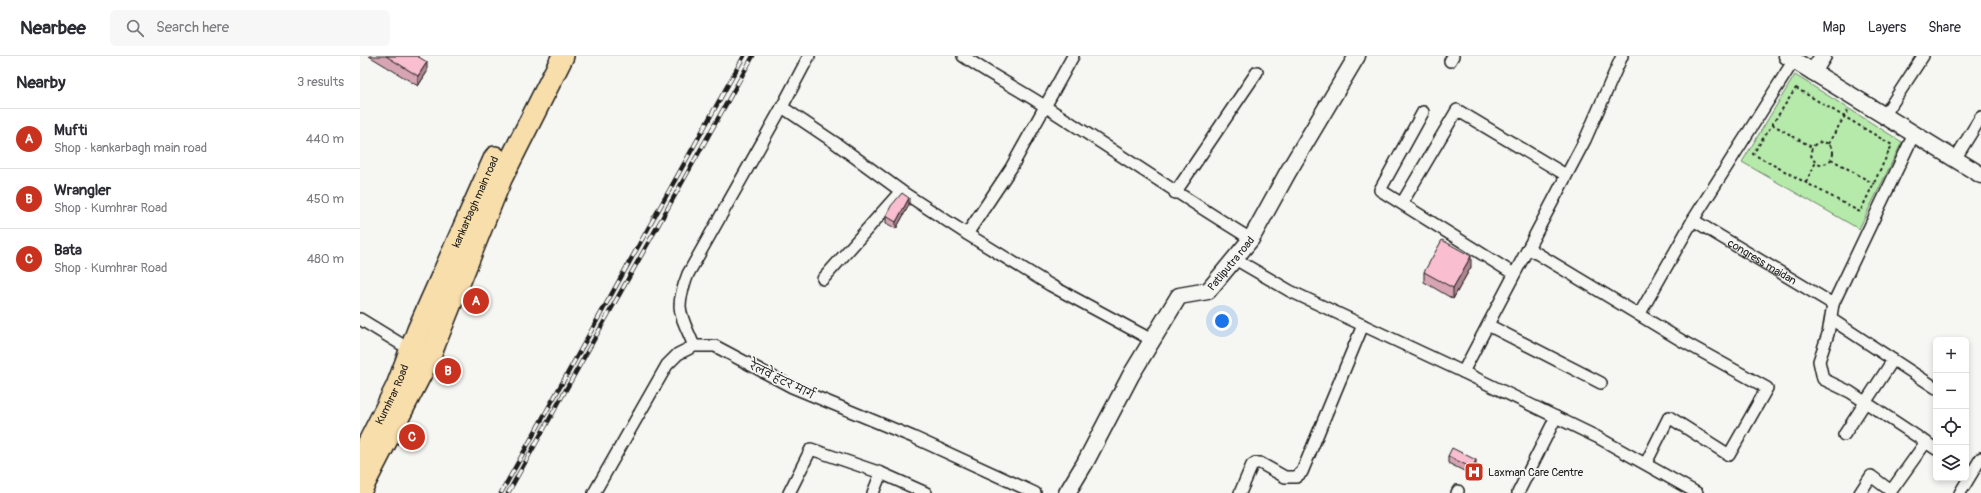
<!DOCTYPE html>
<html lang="en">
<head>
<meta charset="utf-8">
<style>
	:root { --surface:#fff; --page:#f7f7f7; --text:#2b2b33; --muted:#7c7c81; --line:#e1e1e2; --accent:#c8321e }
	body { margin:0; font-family:Pangolin,"Playpen Sans Deva",sans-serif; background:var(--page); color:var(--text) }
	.controls { position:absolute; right:12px; bottom:12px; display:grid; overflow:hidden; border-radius:6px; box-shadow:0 2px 6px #0003 }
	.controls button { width:36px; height:36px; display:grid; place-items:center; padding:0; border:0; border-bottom:1px solid var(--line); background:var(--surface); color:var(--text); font:20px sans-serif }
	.you { position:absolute; left:862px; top:265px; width:14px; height:14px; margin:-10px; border:3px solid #fff; border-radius:50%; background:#1a73e8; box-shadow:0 0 0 6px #1a73e833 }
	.badge { display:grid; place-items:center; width:26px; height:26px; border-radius:50%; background:var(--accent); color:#fff; font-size:13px; font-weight:700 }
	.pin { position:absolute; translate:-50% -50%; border:2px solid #fff; box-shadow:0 1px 4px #0006 }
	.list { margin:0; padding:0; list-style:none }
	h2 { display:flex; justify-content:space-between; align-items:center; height:52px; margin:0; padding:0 16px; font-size:17px }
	h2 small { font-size:13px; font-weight:400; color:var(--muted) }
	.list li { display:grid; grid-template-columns:26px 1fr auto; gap:12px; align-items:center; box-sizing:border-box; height:60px; padding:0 16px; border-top:1px solid var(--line) }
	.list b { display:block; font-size:15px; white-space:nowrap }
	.list p { margin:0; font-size:13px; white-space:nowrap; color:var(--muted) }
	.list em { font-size:13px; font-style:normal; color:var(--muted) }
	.icon { flex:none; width:22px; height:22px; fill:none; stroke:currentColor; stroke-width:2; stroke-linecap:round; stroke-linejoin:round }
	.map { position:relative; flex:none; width:1621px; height:437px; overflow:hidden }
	header { display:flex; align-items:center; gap:24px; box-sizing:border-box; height:56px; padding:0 20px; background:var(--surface); border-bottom:1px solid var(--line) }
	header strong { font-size:19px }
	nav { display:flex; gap:22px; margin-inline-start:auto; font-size:14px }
	.search { width:280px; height:36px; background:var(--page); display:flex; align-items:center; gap:10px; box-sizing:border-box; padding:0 14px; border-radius:6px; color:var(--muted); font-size:15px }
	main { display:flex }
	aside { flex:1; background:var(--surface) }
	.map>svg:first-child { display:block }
	.green { fill:#b6eaab; stroke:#698364 }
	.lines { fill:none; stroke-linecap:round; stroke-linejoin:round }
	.street-casing { stroke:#1c1c1c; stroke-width:14 }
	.secondary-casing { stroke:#1c1c1c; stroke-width:19 }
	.highway-casing { stroke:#1c1c1c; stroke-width:24 }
	.path { stroke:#1c1c1c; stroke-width:2; stroke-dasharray:3 3; stroke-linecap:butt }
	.street { stroke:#f6f6f2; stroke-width:11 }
	.secondary { stroke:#f6f6f2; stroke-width:16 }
	.highway { stroke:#f8deab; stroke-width:21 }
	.rail-casing { stroke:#1c1c1c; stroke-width:4.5 }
	.rail { stroke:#f6f6f2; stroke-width:3; stroke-dasharray:9; stroke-linecap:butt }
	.wall { fill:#d6a4b3; stroke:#1c1c1c }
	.shaded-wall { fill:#ae8692; stroke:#1c1c1c }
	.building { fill:#f9bfd0; stroke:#1c1c1c }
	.labels { text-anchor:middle; stroke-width:3.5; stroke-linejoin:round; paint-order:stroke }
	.street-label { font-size:11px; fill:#1c1c1c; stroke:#f6f6f2 }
	.poi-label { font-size:11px; fill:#1c1c1c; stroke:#f6f6f2; text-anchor:start }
</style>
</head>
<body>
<header>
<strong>Nearbee</strong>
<div class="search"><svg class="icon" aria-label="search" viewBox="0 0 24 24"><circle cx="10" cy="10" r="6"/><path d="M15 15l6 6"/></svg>Search here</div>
<nav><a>Map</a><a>Layers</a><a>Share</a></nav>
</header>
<main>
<aside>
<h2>Nearby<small>3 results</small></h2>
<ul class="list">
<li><span class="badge">A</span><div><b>Mufti</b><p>Shop · kankarbagh main road</p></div><em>440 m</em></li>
<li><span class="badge">B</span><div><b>Wrangler</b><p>Shop · Kumhrar Road</p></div><em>450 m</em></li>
<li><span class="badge">C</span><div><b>Bata</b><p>Shop · Kumhrar Road</p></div><em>480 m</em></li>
</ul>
</aside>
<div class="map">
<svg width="1621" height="437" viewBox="0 0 1621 437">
	<rect width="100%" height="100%" fill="#f6f6f2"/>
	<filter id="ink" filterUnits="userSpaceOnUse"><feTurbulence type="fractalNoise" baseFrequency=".025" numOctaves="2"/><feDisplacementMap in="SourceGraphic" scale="8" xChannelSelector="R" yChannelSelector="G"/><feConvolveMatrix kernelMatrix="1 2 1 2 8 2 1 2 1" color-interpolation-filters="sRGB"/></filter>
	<g filter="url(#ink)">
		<!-- green -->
		<polygon class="green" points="1435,19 1542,86 1499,173 1382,106"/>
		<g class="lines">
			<defs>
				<g id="street">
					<path d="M603,0C630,19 659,33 686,51C755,95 822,141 891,183"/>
					<polyline points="713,0 651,112 607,178 690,229 792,284"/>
					<polyline points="1262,0 1225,84 1103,316 1237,381 1337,437"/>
					<path id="s1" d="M1434,4L1333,164L1473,248L1554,78"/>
					<polyline points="1090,5 1093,0"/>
					<polyline points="422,51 474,86 541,135 607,178"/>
					<polyline points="1063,56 1020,134 1154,218"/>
					<polyline points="1524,60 1563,0"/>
					<polyline points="1595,103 1621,61"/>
					<polyline points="815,137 897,16"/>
					<polyline points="1042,147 1097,54 1206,119"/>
					<polyline points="1168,192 1324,286 1407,332 1369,399 1309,361 1286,407"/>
					<polyline points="875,203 930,235 1103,316"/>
					<polyline points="463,223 541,135"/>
					<polyline points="1473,248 1468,278 1459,305 1463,323 1490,336 1576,393"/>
					<polyline points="1279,259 1333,164"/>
					<polyline points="0,263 54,296"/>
					<polyline points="1471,263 1576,332"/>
					<polyline points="1128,269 1241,327"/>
					<path d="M334,290C320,256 314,254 328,218L422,51L449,0"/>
					<polyline points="1484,379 1533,304"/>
					<polyline points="234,437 307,309 318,298 334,290 355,290 432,331 553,381 675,437"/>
					<polyline points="429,437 451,393 521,417 566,437"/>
					<polyline points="513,437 521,417"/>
					<polyline points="880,437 892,409 895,407 900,407 925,421 936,421 942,416 1003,269"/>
					<polyline points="1097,437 1098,435"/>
					<polyline points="1158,437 1196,361"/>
					<polyline points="1500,437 1511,420 1531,435 1566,386"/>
					<polyline points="1600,437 1621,402"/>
				</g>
				<g id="secondary">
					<polyline points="1427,0 1621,119"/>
					<polyline points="1453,16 1463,0"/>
					<path id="s2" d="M707,437L725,407L771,319L819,240L848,235L891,183L928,116L997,0"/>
				</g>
				<g id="highway">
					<path id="s3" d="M0,404L37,330L58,274L135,101"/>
					<polyline points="0,436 69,302 141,123 203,0"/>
				</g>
			</defs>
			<!-- street casing -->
			<use href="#street" class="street-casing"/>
			<!-- secondary casing -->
			<use href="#secondary" class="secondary-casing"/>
			<!-- highway casing -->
			<use href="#highway" class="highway-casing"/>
			<!-- path -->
			<g class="path">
				<polygon points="1436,32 1532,89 1500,156 1393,98"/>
				<polyline points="1412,68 1453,92"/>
				<circle cx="1462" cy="97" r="11"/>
				<polyline points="1468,88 1489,53"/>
				<polyline points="1471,103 1514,128"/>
				<polyline points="1446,126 1456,106"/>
			</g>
			<!-- street -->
			<use href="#street" class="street"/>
			<!-- secondary -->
			<use href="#secondary" class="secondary"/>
			<!-- highway -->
			<use href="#highway" class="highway"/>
			<defs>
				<g id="rail">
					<polyline points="141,437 384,0"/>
					<polyline points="148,437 393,0"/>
				</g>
			</defs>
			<!-- rail casing -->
			<use href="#rail" class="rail-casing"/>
			<!-- rail -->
			<use href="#rail" class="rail"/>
		</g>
		<!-- wall -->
		<g class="wall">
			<polygon points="9,0 57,0 67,16 58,30"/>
			<polygon points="549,149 536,173 526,167 526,160"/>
			<polygon points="1111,211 1093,243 1064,226 1064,216"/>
			<polygon points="1088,400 1116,411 1112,419 1088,407"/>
		</g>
		<!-- shaded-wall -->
		<g class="shaded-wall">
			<polygon points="67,6 67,16 58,30 58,20"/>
			<polygon points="549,142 549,149 536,173 536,166"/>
			<polygon points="1111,200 1111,211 1093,243 1093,232"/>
			<polygon points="1116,404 1116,411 1112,419 1112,412"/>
		</g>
		<!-- building -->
		<g class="building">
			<polygon points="26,0 57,0 67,6 58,20"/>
			<polygon points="542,137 549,142 536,166 526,160 531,150"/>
			<polygon points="1082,184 1111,200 1093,232 1064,216"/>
			<polygon points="1092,392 1116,404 1112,412 1088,400"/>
		</g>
	</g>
	<!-- icons -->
	<defs>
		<symbol id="hospital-square" viewBox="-11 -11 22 22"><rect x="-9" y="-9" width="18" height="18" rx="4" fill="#c8321e" stroke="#f6f6f2"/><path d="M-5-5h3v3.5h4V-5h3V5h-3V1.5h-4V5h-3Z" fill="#fff"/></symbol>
	</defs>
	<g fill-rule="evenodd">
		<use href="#hospital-square" x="1103" y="405" width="22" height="22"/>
	</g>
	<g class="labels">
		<!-- street labels -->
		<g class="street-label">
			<text dy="4" stroke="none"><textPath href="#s3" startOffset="283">kankarbagh main road</textPath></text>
			<text dy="4" stroke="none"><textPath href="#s1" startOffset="270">congress maidan</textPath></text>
			<text dy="4" stroke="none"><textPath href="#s2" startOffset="292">Patliputra road</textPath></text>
			<text transform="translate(422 324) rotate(26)" y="4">रेलवे हंटर मार्ग</text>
			<text dy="4" stroke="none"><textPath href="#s3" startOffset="73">Kumhrar Road</textPath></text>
		</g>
		<!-- poi labels -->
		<g class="poi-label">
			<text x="1128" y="420">Laxman Care Centre</text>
		</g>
	</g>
</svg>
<div class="controls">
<button>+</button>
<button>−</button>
<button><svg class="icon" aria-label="locate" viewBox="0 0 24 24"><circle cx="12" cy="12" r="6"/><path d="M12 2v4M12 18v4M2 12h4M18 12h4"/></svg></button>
<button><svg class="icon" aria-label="layers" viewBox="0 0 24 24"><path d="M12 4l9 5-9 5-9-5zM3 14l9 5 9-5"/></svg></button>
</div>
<div class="you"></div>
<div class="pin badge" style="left:116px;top:245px">A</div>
<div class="pin badge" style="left:88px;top:315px">B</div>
<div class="pin badge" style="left:52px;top:381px">C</div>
</div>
</main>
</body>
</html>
